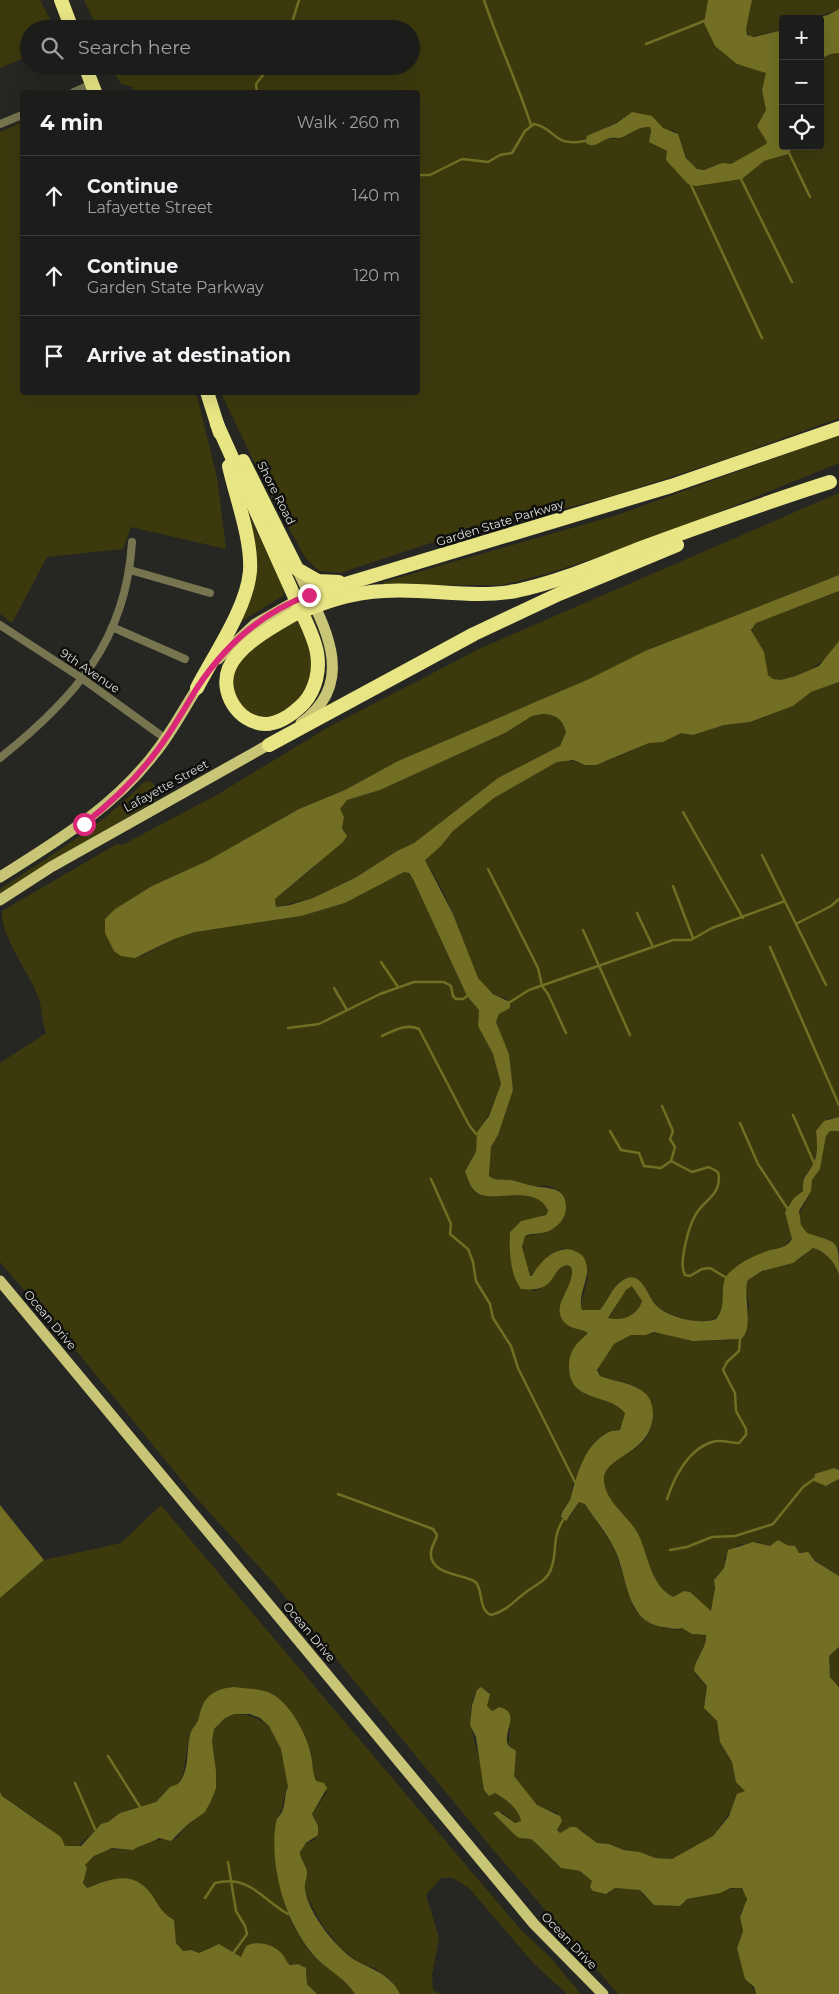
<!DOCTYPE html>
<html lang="en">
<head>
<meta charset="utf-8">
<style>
	:root { --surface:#1c1c1a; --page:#252523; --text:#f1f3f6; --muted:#a0a1a2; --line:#3a3a39 }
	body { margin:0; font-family:Montserrat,sans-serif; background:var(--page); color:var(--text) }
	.controls { position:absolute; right:15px; top:15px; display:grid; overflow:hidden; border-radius:5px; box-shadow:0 5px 20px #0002 }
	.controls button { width:45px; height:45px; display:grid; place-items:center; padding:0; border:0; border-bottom:1px solid var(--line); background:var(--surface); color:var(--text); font:25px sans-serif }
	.stop { position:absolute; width:15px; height:15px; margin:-11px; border:4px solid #db2777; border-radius:50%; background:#fff }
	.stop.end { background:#db2777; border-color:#fff; box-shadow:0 1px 5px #0008 }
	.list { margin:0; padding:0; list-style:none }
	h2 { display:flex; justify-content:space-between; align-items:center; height:65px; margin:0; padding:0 20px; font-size:21px }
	h2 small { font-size:16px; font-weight:400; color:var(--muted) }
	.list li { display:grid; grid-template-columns:32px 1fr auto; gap:15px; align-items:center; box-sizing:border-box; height:80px; padding:0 20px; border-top:1px solid var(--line) }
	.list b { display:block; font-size:19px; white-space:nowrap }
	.list p { margin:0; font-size:16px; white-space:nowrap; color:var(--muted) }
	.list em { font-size:16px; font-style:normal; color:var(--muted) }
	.icon { flex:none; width:28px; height:28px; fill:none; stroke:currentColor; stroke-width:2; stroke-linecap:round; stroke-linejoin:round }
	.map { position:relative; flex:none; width:839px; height:1994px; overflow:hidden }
	.search { position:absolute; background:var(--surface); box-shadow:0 5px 20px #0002; left:20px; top:20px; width:400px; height:55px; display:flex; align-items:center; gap:12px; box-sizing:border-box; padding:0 18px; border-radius:28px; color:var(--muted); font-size:19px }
	.panel { position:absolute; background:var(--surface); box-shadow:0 5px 20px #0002; left:20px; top:90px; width:400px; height:305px; border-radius:5px }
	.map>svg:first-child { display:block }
	.green { fill:#3c3a0d }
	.water { fill:#726f24; fill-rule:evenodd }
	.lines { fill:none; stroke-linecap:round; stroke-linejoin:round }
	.stream { stroke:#726f24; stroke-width:2.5 }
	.street { stroke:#767550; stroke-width:8 }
	.primary { stroke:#c8c576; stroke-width:11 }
	.highway { stroke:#e8e584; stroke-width:14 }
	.route { stroke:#db2777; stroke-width:6 }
	.labels { text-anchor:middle; stroke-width:5; stroke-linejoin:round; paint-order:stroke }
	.street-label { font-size:12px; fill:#dfdfdd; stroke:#0f0f0e }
</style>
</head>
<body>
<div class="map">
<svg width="839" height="1994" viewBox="0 0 839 1994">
	<rect width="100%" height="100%" fill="#262623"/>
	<!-- green -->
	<g class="green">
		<polygon points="0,0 40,0 55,29 29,29 29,56 0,68"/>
		<path d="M84,0H708L705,16L737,64L766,73L762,90L766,110L757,126L768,142L766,144L731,164L714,166L704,170C682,167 686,143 674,130H666C656,123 640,106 627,116C621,120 616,124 609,125L608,139L622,138L637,129L650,127L651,143L667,151L666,160L675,168L703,185L723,180L742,179L764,161L779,156L794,146H820V59L831,54L839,53V418L732,457L616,495L431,543L340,573L319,571L305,557L267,489L221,393L418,392V92H133V87L121,84L110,66H411V29H98Z"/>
		<path d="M752,0H839V9C820,18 804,19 783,19V30L749,37L746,29Z"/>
		<polygon points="22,122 22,392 193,393 197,396 217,477 226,549 131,527 123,549 47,557 12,623 0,614 0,132"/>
		<polygon points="839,435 839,463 650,540 546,574 502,585 384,585 383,582 617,515"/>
		<path d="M839,493V575L645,651L589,679L398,761L345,790L299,809L207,861L152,886L115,909L142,956L174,939L195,932L301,916L345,903L404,872H407L413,879L467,996L479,1010L478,1026L493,1054L501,1085L488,1116L477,1132L476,1152L465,1170C468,1179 470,1189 478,1194C493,1202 538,1184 548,1211L546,1215L521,1221L510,1232L512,1266L533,1291C553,1287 552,1269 568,1265L571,1267C573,1278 569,1289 562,1297L569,1326L587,1331L588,1333C579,1341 569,1353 569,1366C570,1404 607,1392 625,1413L620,1430C617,1431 613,1430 610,1432C588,1442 582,1465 573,1484C571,1489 573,1495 570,1499C566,1506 560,1510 561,1519L569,1518L580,1501L585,1504L614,1548L634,1609L648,1622L657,1626L675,1630L682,1628L696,1635L706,1634L705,1646L697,1658L695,1674L707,1686L704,1705L706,1711L717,1721L720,1742L732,1762L736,1782L745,1791L713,1836L672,1859L655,1858L640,1852L624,1850L609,1844L597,1843L580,1829L570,1827L560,1833L557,1830L561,1823L557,1813C551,1810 545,1810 539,1806C534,1803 513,1776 512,1772C511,1757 524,1757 508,1744L510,1728L497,1707L492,1711L487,1707L489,1691L479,1688C458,1714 483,1756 484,1785C496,1795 518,1803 521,1821L515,1823L502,1812H493L522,1838L531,1839L538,1845L561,1868L580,1871L608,1894L615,1888L640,1890L644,1896L657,1905L680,1906L685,1900L740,1887L746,1893V1903L740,1914L743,1931L738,1945V1953L743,1965L744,1974L756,1994H618L495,1852L272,1581L192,1493L74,1348L0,1262V1063L46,1033C42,1022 42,1010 39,999C31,974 0,937 2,911L117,844L122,845L215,796L327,728L481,648Z"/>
		<polygon points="246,509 283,587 284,595 242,621 254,589 255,554"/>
		<path d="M839,591C839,604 839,630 839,641C833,659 791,686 773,679C765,676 766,662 764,655C761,645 752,637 752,627L756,623Z"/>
		<path d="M299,620C303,632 312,646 314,659C315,669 310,679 306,688C278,745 210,707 237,665C250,644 278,631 299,620Z"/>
		<path d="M839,682V1117L827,1119L816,1135L818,1147L812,1167L803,1178V1191L797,1195L791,1230L792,1238L781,1249L762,1253L724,1281C724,1290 726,1303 722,1312C711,1330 668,1317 656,1305C648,1297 644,1279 630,1278C615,1276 608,1301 600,1310H582L581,1304L588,1277L565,1248C550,1251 539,1264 532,1277C526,1274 519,1243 525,1236L543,1233L563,1220C568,1206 566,1188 547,1186C542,1185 537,1187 531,1186C525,1184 519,1181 512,1180C504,1179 496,1181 489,1176L491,1147L498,1135L513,1090L509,1054L496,1022L499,1014L508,1009L506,998C473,992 466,947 456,921C451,906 435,875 426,862V858L441,846L453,831L494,798L557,762L568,760L581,764L607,761L649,743L681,733L693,735L724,725L750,722L793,706L811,692Z"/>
		<path d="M543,714C556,715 562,718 566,732L560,746L498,778L414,843L397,851L355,878L313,898L276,907L275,899L312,869L346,832L342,828L344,817L340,809L347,800L380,790L507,732L532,716Z"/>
		<path d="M149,781C158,786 158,790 156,800L0,893V889C51,855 102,826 144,782Z"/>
		<polygon points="836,1130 839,1131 839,1250 835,1244 807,1234 801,1225 799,1215 808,1196 812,1180 820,1169 826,1136 830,1131"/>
		<path d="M813,1248C825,1251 836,1263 839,1275V1470L834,1468L827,1471L828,1486L839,1479V1576L802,1551L799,1553L792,1545C780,1547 784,1538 770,1546L757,1542L738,1545L725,1557L724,1568L715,1578L713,1609L709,1611L690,1592L684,1591L672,1597C651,1585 649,1559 640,1539C632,1519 606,1504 604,1481C602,1461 631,1455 642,1443C657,1428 656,1403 639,1389C628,1381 612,1381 600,1376L598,1366L614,1344L631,1335H646L660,1332L693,1341L734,1340L746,1333L749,1305L746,1290L748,1280C762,1268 781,1268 797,1260C804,1257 807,1251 813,1248Z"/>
		<path d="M632,1286L642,1301C638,1315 621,1323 608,1318C618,1309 619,1291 632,1286Z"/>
		<path d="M161,1505L521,1930L549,1956L581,1994H567L534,1964L469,1888L453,1878H441L426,1895L439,1938L432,1975L433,1990L441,1994H400L391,1980L374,1968L361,1964L340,1947L323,1926L308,1899L305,1888L306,1866L300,1855L303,1846L315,1839L318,1826L312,1814L327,1792L316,1781L311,1768L312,1756L304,1735L287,1706L281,1700L263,1690L215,1691L201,1707L198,1721L190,1732L183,1775L178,1784L165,1792L156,1802L120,1813L108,1822L101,1825L77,1847L65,1846C58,1830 19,1808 2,1796L0,1792V1598L44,1560L121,1543Z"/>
		<polygon points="839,1647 839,1687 830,1677 829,1656"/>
		<path d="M234,1714C267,1714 283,1736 286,1768C287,1775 286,1780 288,1787C282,1797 285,1807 278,1816C280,1870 275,1906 310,1952C323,1967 345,1977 355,1994H317L307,1984V1972L298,1964H287L284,1957H239L219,1944L198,1953L191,1950L183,1951L176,1943L174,1920L159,1909L146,1888L111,1879L87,1888L83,1882L87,1868L85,1865C105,1846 107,1849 133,1850C145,1842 161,1838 176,1839L187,1825L194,1821L215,1760L212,1741L214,1729L225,1718Z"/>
	</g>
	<!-- water -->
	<g class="water">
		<path d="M752,0L746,29L747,35L754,37L783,30V146H794L788,154L764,161L742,179L696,186L688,184L666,160L667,151L649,142L651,131L650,127C638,127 633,132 623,137C619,139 615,137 611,138C601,139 594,151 585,142L587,136L617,123L632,112L652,116L663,128L678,134L686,158L697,169L704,170L722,163L731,164L766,144L767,142L757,126L766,110L762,90L766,73L737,64L715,46L704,23L708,0Z"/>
		<polygon points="839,9 839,53 831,54 820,59 820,19 812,19 828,15"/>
		<path d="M839,575V591L756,623L751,630L764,652L768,675L773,679L781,680L796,676L819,666L839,641V682L811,692L793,706L750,722L724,725L693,735L681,733L663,742L649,743L596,765H585L573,760L557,762L494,798L453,831L441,846L425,860L453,914L478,978L493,994L510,1002V1008L499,1014L496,1022L509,1054L513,1090L498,1135L491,1147L489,1176C495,1181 503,1179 511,1180C519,1181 526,1185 534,1186C549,1189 567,1186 566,1209C565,1219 559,1225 551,1230C542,1235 533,1232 525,1236L522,1247L530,1276H532C541,1259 562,1239 582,1255C596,1274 576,1291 582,1310H600C608,1301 612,1286 623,1280C641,1269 647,1295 655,1304C667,1318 700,1325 716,1319C729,1305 717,1284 729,1273C738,1264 751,1257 762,1253C775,1247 784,1251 792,1239L785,1212L794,1198L803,1191C803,1174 805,1179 812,1166C819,1154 817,1143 816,1131L824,1121L839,1117V1131H830L826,1136L820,1169L812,1180L811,1191L799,1211L801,1225L807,1233C839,1244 839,1238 839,1275C836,1263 825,1251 813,1248L793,1263L762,1271L748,1280C742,1294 755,1328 741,1339L693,1341L654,1332L646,1335H631L614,1344L597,1370L600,1376C615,1382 633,1382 646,1394C651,1399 653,1407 653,1415C651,1456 602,1455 604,1481C606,1504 632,1518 640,1538C649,1559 651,1585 673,1597L684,1591L690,1592L711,1611L715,1588L714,1580L724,1568L728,1550L753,1542L770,1546L778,1540L787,1545L795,1546L799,1553L808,1552L815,1561L839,1576V1647L829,1656L830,1677L839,1687V1994H756L754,1987L745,1979L737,1948L743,1931L740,1917L747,1899L742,1888H731L720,1893L687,1899L680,1906L654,1905L640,1890L615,1888L606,1894L593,1891L590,1887L592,1881L580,1871L561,1868L538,1845L531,1839L519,1838L514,1834L493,1813L498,1811L515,1823L521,1821C519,1809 505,1798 495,1793L489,1796L484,1790L476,1737L470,1725L472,1705L477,1690L481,1687L490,1694L487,1706L492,1711L499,1707C520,1712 505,1729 507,1742C508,1747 513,1748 516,1751L514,1776L537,1805L560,1816L562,1821L557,1830L560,1833L570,1827H576L597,1843L609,1844L624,1850L640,1852L655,1858L672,1859L713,1836L729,1816L737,1794L745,1791L736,1782L732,1762L720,1742L717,1721L704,1708L707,1686L694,1671C695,1657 707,1649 706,1635L692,1634L682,1628C674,1630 671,1628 663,1627C626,1622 628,1578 615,1550C607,1533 595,1520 585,1504L579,1502L566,1521L561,1517C562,1509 569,1504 571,1497C577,1473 585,1444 609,1432C613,1430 617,1431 620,1430L625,1413C608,1392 569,1404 569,1366C569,1350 577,1343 588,1333C582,1328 571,1330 564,1322C549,1304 577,1286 571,1267L567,1265C548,1270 559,1293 521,1289C510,1275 509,1250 510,1232L521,1221L546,1215L548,1211C538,1184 493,1202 479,1194C470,1189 468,1179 465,1171L476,1152L477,1132L489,1116L501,1084L493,1054L478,1026L479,1010L467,996L413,879L409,873L404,872L345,903L301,916L195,932L174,939L135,958L121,956L114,951L105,933V919L115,909L152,886L207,861L299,809L345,790L398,761L589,679L645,651ZM543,714C556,715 562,718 566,732L560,746L498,778L414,843L397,851L355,878L313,898L290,905L276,907L275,899L343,842L347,836L342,828L344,817L340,809L347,800L380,790L507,732L532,716ZM632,1286L642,1301C638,1315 622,1322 608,1318L626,1290Z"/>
		<polygon points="834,1468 839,1470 839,1479 826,1486 814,1481 815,1474"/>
		<polygon points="0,1505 44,1560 0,1598"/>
		<path d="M234,1687C246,1689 261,1688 272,1694C290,1703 307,1735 311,1755C313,1764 312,1771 316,1781L324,1783L327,1788L312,1814L318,1826V1835L306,1843L300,1852C300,1860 307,1865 307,1873C307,1879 304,1883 305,1889C308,1914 339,1953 362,1964C377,1971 392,1977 400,1994H355C345,1977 323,1968 311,1952C284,1919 269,1864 276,1822C277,1817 282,1814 283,1809C286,1801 284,1795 288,1787L281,1749L269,1726L260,1718L250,1714H234L225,1718L214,1729L212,1741L216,1771V1788L211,1801L205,1812L187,1825L171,1841L159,1838C150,1844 141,1844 133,1850L112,1848L94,1856L85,1865L87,1868L83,1883L87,1888C106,1881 128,1870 146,1888C158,1900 157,1910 174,1920L176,1943L183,1951L191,1950L199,1953L219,1944L241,1957L246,1946C258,1940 274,1944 283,1955C286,1959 286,1962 290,1965L298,1964L306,1968L307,1984L317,1994H0V1792L2,1796L61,1837L65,1846H81L101,1824L108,1822L120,1813L156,1802L170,1787L178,1784C190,1771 186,1751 190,1735C191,1728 198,1724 199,1717C203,1697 213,1689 234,1687Z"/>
	</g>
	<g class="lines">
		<!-- stream -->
		<g class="stream">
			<path d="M484,0C498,42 517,82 531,125"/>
			<polyline points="290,29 299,0"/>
			<polyline points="646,44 704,21"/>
			<polyline points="257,92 256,84 270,66"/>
			<polyline points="789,153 810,197"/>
			<path d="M418,175H430L462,159L488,162L500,155L512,153L525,131L534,124C558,129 551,147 585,141"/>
			<polyline points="741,179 792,282"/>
			<polyline points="691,185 762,338"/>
			<polyline points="683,812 743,918"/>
			<polyline points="762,855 826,985"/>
			<polyline points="488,869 538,968 542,986 548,994 566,1033"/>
			<polyline points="673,886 693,938"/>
			<polyline points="637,913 653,947"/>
			<polyline points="796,924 831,906 839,899"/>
			<polyline points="583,930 630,1035"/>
			<polyline points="770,947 839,1105"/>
			<polyline points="381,962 398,987"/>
			<polyline points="334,988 347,1010"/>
			<polyline points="510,1002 529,990 673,940 691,940 712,928 785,901"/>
			<polyline points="288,1028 319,1024 380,994 414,982 444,982 451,986 453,996 456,999 463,999 467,996"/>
			<path d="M382,1036C393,1031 406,1023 419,1029L469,1125L476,1134"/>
			<polyline points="793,1115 814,1163"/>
			<polyline points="740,1123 758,1164 787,1208"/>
			<polyline points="610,1131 621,1150 639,1153 644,1166 661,1168 671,1161 675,1147 670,1139 673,1131 662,1106"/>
			<path d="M671,1161L692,1172L709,1167L718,1172C723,1194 705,1199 696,1214C689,1225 678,1264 685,1275L690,1276L702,1269L710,1268L725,1277"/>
			<polyline points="431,1179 451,1224 450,1234 468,1249 473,1262 476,1281 490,1304 493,1318 511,1346 518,1368 575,1482"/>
			<path d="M338,1494L433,1529L437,1535C436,1541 431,1546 431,1553C429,1577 472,1574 477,1584C483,1594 479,1610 491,1615C507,1611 514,1601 526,1592C535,1585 547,1581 551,1569C558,1551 551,1540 563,1520"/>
			<path d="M667,1499C674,1478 688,1449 712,1442C721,1439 730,1443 739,1443L746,1435V1429L736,1411L735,1393L723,1370L727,1362L739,1351L740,1339"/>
			<polyline points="670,1550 687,1547 712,1537 735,1536 773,1524 803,1487 814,1479"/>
			<polyline points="108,1756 140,1807"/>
			<polyline points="75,1783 95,1829"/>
			<polyline points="228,1862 236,1911 245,1926 247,1934 234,1952"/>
			<path d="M205,1898L215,1883C250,1874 262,1900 288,1914"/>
		</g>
		<!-- street -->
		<g class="street">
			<polyline points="74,92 92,84"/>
			<polyline points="0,124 22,115"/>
			<polyline points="130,570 210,593"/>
			<polyline points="0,625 83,679 166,739"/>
			<polyline points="112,627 185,659"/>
			<path d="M0,758C75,698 126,641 132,542"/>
		</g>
		<!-- primary -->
		<g class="primary">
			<path d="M297,569C321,621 361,680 301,723"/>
			<polyline points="218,659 255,624 303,597"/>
			<path d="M0,877C57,841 113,808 155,753C173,731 185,706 201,682"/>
			<polyline points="0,900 51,867 275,741"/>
			<polyline points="0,1281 534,1924 603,1994"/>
		</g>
		<!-- highway -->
		<g class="highway">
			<polyline points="61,0 72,29"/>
			<polyline points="85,66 95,92"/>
			<polyline points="207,392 220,433"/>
			<path d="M217,424L296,600C303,617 314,635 317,653C320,670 316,689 304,703C294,713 279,724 265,724C238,723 219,692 229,668C239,645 272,627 293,615C322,603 352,592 384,591C428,588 473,599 516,591C559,582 600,564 641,548C704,525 767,502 830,482"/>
			<polyline points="243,461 297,569 318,581 339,582"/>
			<polyline points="309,595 671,486 839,428"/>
			<path d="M197,688C214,655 247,608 250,571C252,539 236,498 229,466"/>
			<polyline points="269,745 474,634 559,594 677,545"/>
		</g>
	</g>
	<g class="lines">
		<!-- route -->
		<path class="route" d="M84,824C111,803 136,779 156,752C172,731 184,709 197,688C225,645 261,613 309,595"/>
	</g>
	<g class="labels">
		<!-- street labels -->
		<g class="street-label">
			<text transform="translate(276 493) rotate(63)" y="4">Shore Road</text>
			<text transform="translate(500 523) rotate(-17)" y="4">Garden State Parkway</text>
			<text transform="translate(90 671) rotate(34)" y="4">9th Avenue</text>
			<text transform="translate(166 786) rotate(-29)" y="4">Lafayette Street</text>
			<text transform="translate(50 1320) rotate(50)" y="4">Ocean Drive</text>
			<text transform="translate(309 1632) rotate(50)" y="4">Ocean Drive</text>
			<text transform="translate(569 1941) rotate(46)" y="4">Ocean Drive</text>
		</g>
	</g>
</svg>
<div class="controls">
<button>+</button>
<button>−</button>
<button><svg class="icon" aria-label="locate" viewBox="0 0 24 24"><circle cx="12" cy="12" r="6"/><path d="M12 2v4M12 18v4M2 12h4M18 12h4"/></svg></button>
</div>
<div class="stop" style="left:84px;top:824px"></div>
<div class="stop end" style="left:309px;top:595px"></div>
<div class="search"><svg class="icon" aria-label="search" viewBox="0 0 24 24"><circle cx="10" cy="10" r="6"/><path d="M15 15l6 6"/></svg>Search here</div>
<section class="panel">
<h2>4 min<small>Walk · 260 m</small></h2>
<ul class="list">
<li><svg class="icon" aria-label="ahead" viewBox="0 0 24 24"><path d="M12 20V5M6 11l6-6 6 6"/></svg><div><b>Continue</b><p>Lafayette Street</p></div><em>140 m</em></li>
<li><svg class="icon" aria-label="ahead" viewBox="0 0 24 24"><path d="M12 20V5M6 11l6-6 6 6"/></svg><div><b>Continue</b><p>Garden State Parkway</p></div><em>120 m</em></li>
<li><svg class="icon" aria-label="arrive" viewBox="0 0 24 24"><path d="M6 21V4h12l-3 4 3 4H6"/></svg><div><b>Arrive at destination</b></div></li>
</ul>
</section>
</div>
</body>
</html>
